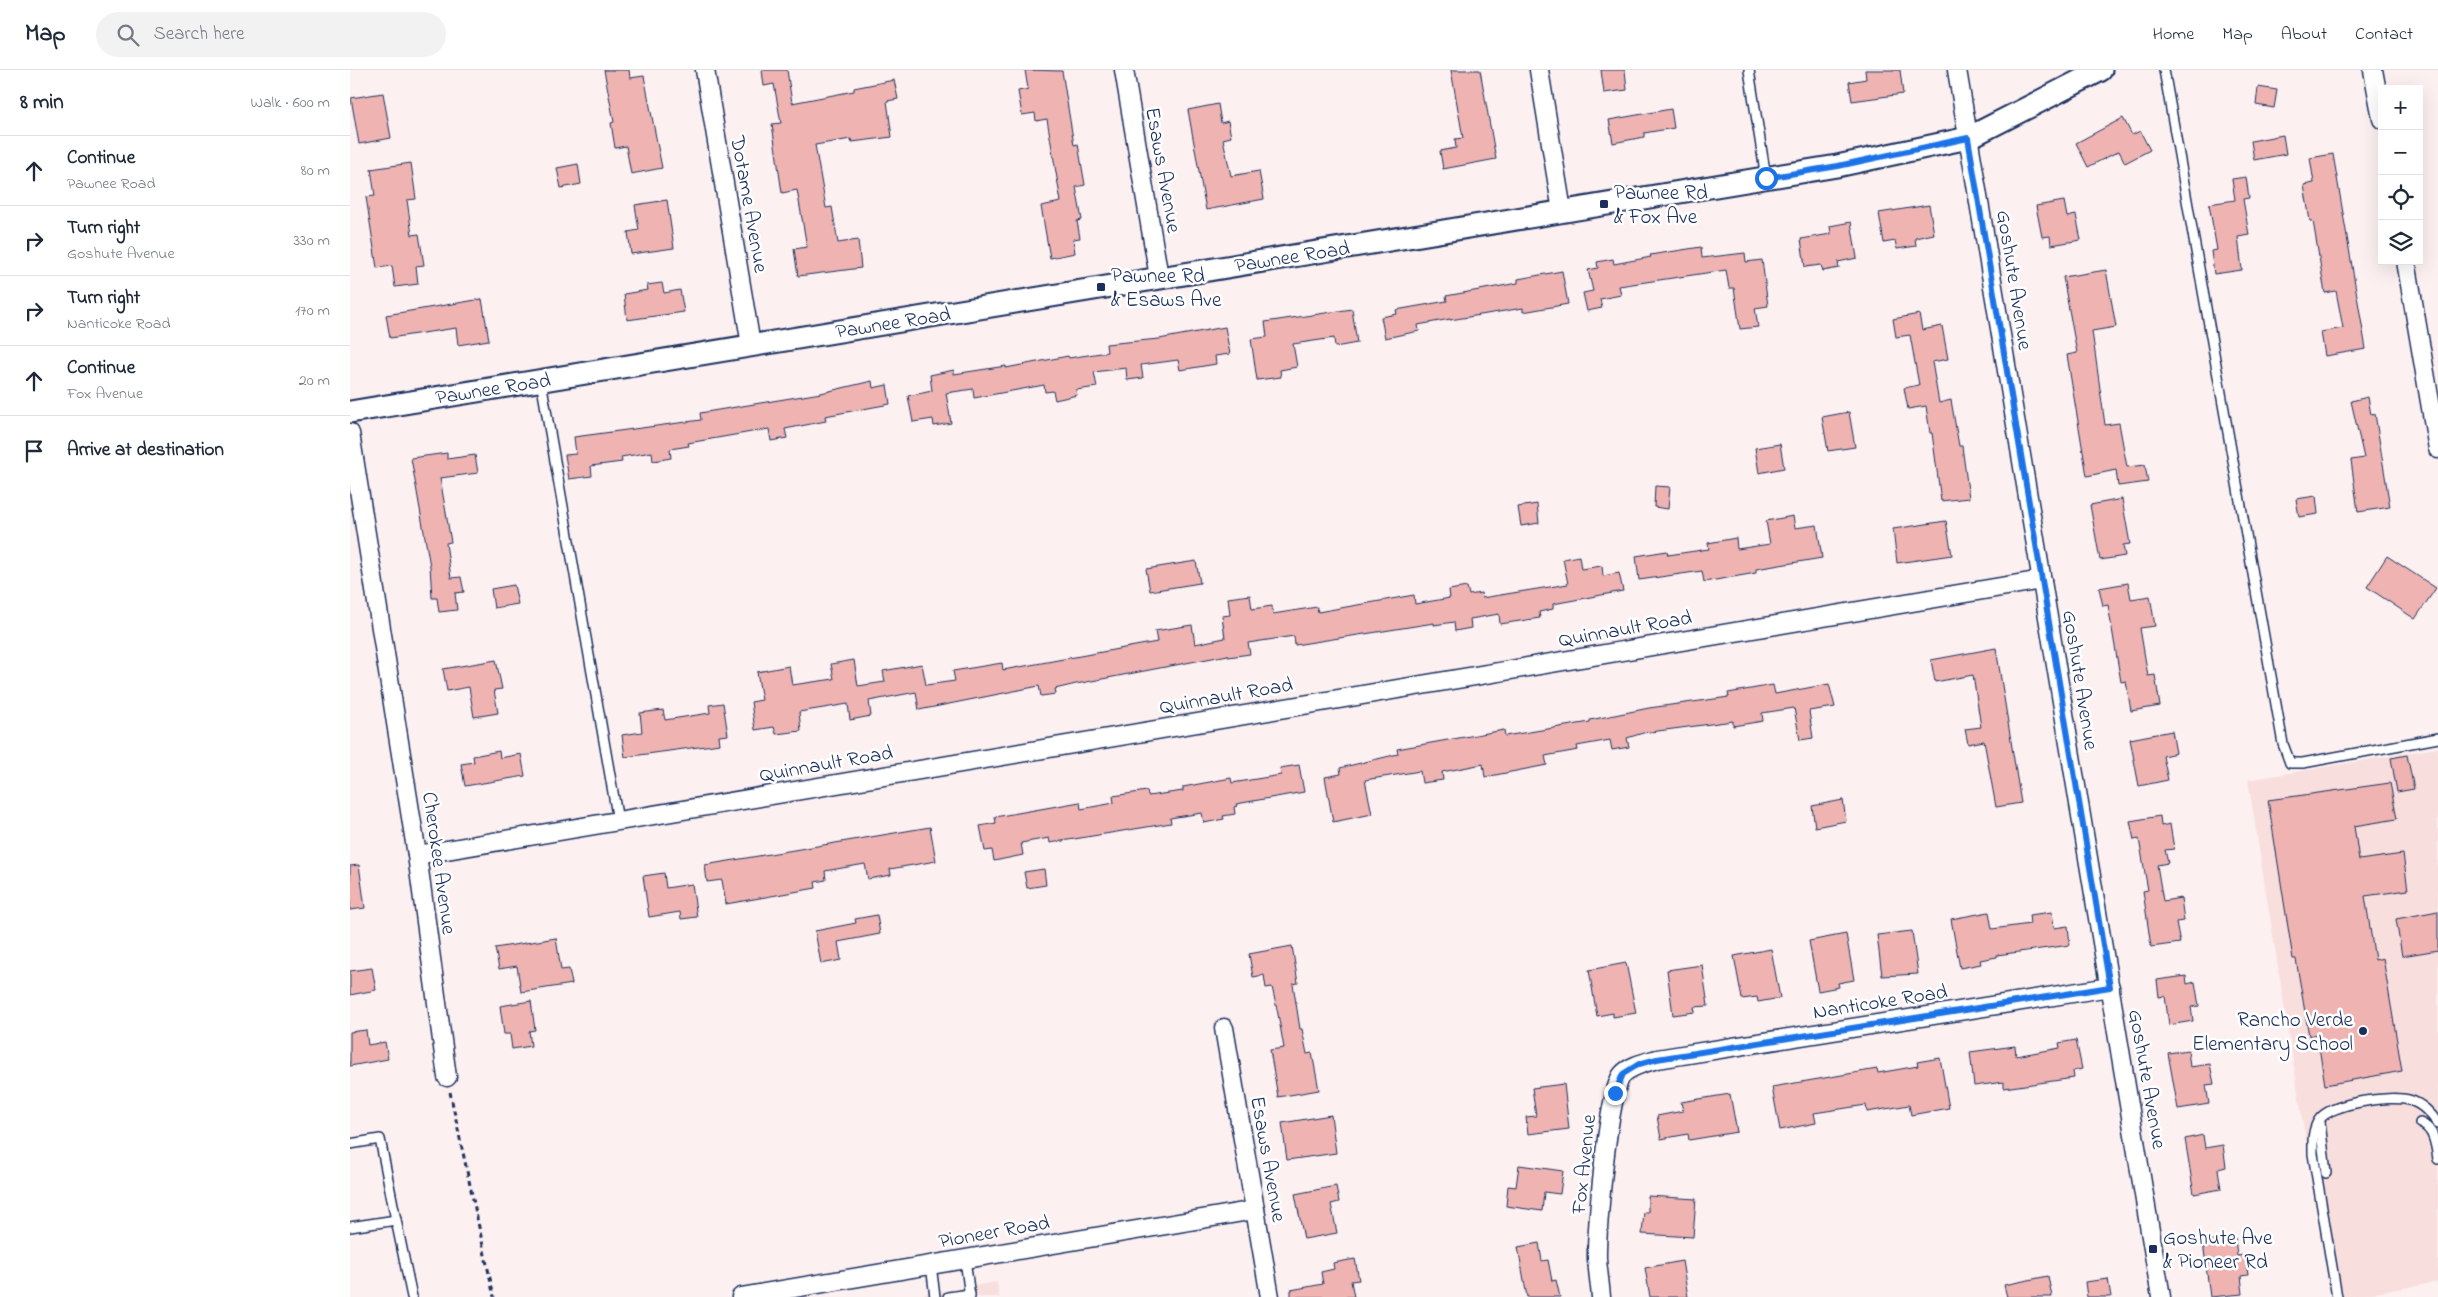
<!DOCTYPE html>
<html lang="en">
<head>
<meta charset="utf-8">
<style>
	:root { --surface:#fff; --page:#f2f2f3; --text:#1f2937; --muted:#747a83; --line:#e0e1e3 }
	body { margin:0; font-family:"Indie Flower",sans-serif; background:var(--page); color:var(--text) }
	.controls { position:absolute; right:15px; top:15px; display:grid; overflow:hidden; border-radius:0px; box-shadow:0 5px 20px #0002 }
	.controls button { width:45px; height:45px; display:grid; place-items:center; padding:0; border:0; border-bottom:1px solid var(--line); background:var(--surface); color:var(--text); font:25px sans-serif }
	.stop { position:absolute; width:15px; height:15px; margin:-11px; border:4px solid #1a73e8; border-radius:50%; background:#fff }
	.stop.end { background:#1a73e8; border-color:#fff; box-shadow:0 1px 5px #0008 }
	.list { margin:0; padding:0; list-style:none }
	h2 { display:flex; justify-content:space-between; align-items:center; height:65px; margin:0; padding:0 20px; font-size:21px }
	h2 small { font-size:16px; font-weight:400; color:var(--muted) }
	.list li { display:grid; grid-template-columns:32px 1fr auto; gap:15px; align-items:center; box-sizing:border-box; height:70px; padding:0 20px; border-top:1px solid var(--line) }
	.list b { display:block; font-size:19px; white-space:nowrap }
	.list p { margin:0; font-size:16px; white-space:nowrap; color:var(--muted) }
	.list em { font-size:16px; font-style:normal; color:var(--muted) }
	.icon { flex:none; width:28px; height:28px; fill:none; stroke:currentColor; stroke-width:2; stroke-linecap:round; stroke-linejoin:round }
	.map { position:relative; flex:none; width:2088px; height:1227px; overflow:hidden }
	header { display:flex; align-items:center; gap:30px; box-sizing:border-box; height:70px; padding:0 25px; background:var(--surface); border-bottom:1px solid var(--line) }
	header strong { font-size:24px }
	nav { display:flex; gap:28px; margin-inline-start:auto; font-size:18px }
	.search { width:350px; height:45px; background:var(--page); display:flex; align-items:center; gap:12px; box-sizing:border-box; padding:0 18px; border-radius:28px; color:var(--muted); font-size:19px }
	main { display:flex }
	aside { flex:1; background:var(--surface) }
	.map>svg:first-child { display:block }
	.built { fill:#f8dedd }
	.building { fill:#efb4b2; stroke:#1b2f5e }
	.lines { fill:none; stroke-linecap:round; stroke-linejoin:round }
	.service-casing { stroke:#1b2f5e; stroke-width:12 }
	.minor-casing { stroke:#1b2f5e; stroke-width:21 }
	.tertiary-casing { stroke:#1b2f5e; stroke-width:25 }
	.path { stroke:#1b2f5e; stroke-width:3; stroke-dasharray:5 4; stroke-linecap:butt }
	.service { stroke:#fff; stroke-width:9 }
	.minor { stroke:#fff; stroke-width:18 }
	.tertiary { stroke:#fff; stroke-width:21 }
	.route { stroke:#1a73e8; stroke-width:6 }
	.poi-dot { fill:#1b2f5e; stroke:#fff; stroke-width:2 }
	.labels { text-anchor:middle; stroke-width:5; stroke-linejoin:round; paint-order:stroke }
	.street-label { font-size:21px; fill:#1b2f5e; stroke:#fff }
	.poi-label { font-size:21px; fill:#1b2f5e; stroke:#fff; text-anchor:start }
</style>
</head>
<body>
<header>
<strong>Map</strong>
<div class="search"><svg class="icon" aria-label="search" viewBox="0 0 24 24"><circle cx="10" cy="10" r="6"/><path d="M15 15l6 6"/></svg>Search here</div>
<nav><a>Home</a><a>Map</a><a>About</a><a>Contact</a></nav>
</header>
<main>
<aside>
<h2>8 min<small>Walk · 600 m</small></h2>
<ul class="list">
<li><svg class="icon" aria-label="ahead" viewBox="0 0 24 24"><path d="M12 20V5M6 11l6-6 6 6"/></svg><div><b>Continue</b><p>Pawnee Road</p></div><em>80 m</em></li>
<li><svg class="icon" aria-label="right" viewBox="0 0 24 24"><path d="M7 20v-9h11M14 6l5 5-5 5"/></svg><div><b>Turn right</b><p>Goshute Avenue</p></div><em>330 m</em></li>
<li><svg class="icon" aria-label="right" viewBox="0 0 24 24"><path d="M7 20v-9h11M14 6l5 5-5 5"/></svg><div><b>Turn right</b><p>Nanticoke Road</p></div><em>170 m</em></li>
<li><svg class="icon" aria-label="ahead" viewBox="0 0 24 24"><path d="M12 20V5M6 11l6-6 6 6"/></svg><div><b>Continue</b><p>Fox Avenue</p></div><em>20 m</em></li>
<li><svg class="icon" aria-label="arrive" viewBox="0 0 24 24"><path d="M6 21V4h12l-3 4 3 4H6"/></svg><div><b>Arrive at destination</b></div></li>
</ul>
</aside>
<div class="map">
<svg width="2088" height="1227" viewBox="0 0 2088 1227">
	<rect width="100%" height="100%" fill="#fcf0f0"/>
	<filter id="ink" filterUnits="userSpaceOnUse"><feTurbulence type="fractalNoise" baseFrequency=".02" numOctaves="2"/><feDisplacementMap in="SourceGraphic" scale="10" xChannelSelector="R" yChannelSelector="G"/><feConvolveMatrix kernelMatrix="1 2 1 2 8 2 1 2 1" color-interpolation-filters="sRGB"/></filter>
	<g filter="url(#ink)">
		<!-- built -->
		<g class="built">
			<polygon points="2088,678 2088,1212 2001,1227 1981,1227 1898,710"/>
			<polygon points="647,1212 649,1227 560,1227"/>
		</g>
		<!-- building -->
		<g class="building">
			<polygon points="254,0 279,0 280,8 294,6 312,98 281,104 276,76 265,78 261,53 264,52"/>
			<polygon points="412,0 437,0 442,33 504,21 504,18 544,10 548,29 537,31 542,67 502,72 501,69 465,75 476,138 482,137 488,173 508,170 511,198 448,206 444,179 457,177 447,120 432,123 422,54 431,53 424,14 414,16"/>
			<polygon points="675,0 712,1 724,75 728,74 735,115 726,117 732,150 727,151 730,168 723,169 725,183 700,188 691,136 711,132 697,49 686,51 685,43 672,45 668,21 678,19"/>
			<polygon points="1101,0 1130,0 1146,89 1093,99 1090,81 1106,78 1105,69 1113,68"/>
			<polygon points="1251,0 1275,0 1277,20 1254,23"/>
			<polygon points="1515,0 1550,0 1553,24 1502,31 1499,12 1516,9"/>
			<polygon points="1908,17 1927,20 1924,38 1906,35"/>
			<polygon points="33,23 41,68 9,74 1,28"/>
			<polygon points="868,34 871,53 878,51 881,67 873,69 881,106 909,101 914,129 856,140 838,40"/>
			<polygon points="1321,39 1324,58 1294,63 1294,67 1263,73 1259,50"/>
			<polygon points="1773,48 1782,65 1790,61 1800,80 1775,93 1769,81 1738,97 1726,73"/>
			<polygon points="1933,65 1936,84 1904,90 1901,71"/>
			<polygon points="1983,84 2016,279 1975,286 1971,262 1993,258 1986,221 1975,223 1963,151 1960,151 1954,115 1964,113 1960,88"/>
			<polygon points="61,93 66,129 57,130 62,165 69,164 74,195 66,196 68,214 45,217 42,196 27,198 16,127 25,126 21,99"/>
			<polygon points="228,94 231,114 211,118 207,98"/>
			<polygon points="1896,107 1899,128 1893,129 1899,165 1888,167 1892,200 1864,204 1861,181 1867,180 1859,134 1885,130 1882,109"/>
			<polygon points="317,130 324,178 281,184 278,162 289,160 285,135"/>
			<polygon points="1714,131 1717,147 1726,145 1731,170 1701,175 1700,166 1692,167 1686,136"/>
			<polygon points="1579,135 1584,164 1565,168 1566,176 1547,179 1545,171 1534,173 1529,143"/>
			<polygon points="1501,152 1507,188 1488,192 1489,198 1473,201 1471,195 1455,197 1451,169 1481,164 1480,156"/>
			<polygon points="1351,177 1352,188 1395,183 1396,192 1412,190 1418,236 1405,238 1408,257 1390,259 1384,218 1379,218 1376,200 1269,216 1271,225 1250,229 1252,238 1237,241 1233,223 1243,221 1238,200 1248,198 1247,192 1263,189 1264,194 1301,187 1300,185"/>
			<polygon points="1756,200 1766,257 1742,261 1755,355 1769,353 1777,397 1795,395 1798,412 1768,416 1766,400 1737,406 1717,285 1727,283 1713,207"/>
			<polygon points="1212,201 1218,234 1173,242 1173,238 1100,250 1100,249 1068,255 1069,261 1035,268 1031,247 1047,244 1046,240 1097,231 1096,226 1168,213 1168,209"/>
			<polygon points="312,213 314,223 330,220 334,242 277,250 274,224 298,220 297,215"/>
			<polygon points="132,229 139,270 108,275 106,258 40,268 36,245"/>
			<polygon points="1002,239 1007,273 985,277 984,268 943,274 947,297 930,300 931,307 907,310 901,269 917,267 915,252"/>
			<polygon points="1569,244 1572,260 1592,256 1598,289 1582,292 1589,333 1601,330 1609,376 1612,376 1619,428 1591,431 1582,363 1580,363 1576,336 1558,339 1554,318 1569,315 1560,265 1546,267 1543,249"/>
			<polygon points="875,257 880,284 865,286 866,294 830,300 828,290 791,295 793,308 777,310 776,298 744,302 747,317 726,320 727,325 705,330 703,321 695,322 694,315 624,328 623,319 596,323 601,353 584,356 583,349 563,352 558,326 582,321 580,305 604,300 604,304 656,296 656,298 718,286 719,288 757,282 756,274 809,269"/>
			<polygon points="522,311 523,318 537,315 540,334 475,346 476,351 435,359 437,368 421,371 419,359 338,373 339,376 320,379 321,388 303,391 302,382 271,387 272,392 241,396 242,406 219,409 215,385 226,384 224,367 351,350 350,343 471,323"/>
			<polygon points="2018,327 2021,345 2025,344 2040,437 2008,442 2001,390 2014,388 2001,331"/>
			<polygon points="1499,342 1505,377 1478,381 1472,347"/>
			<polygon points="1430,374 1434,398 1409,403 1405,378"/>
			<polygon points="97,383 97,389 125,385 128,403 90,408 101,472 96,473 101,508 111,507 114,522 105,523 107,540 89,542 87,528 82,528 80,496 61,388"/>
			<polygon points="1305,416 1320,417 1318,439 1304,437"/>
			<polygon points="1966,426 1968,444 1949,447 1946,429"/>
			<polygon points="1772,429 1780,474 1773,475 1775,486 1750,490 1740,435"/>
			<polygon points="1187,434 1189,453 1171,456 1168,437"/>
			<polygon points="1443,446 1445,458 1467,455 1472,488 1406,499 1406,503 1354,512 1352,501 1289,510 1286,486 1317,481 1318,485 1359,479 1358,473 1386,468 1387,479 1420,474 1416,451"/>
			<polygon points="1596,451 1602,485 1547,493 1543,459"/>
			<polygon points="1229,486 1231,499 1252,496 1253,506 1269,503 1273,521 1203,534 1203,539 1189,542 1190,548 1150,554 1149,544 1120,549 1121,558 1105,561 1104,552 1084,555 1084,553 945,575 944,566 898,573 900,584 878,587 878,585 726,614 705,619 706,624 691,626 689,616 569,640 566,622 519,631 521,646 500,650 498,634 449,642 451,661 426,664 424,657 405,660 401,632 412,630 407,602 439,596 442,615 484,609 481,594 504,590 508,616 535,612 533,601 572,594 576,615 605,611 603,601 652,593 653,600 807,572 805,561 842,555 845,574 875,568 872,546 880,545 878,528 900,525 902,539 922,536 923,544 967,537 968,542 1064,525 1065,534 1100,528 1099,520 1117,517 1119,525 1131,523 1132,528 1218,514 1213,489"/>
			<polygon points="2037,486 2086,518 2065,549 2017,517"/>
			<polygon points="846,491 850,513 800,521 796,499"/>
			<polygon points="1778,513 1781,529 1800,526 1805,556 1790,558 1798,606 1805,605 1810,636 1781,641 1776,611 1771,612 1758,535 1753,536 1749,518"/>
			<polygon points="164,515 168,534 144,538 141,519"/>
			<polygon points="1646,578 1671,733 1646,737 1634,671 1618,674 1615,659 1631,657 1623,605 1585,612 1581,590"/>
			<polygon points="146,590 152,619 144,620 148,643 124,647 119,617 97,621 93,599"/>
			<polygon points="1479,614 1485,637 1459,641 1463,668 1450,670 1444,638 1412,643 1413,651 1383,656 1383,651 1293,663 1277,668 1279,677 1262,680 1260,670 1227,676 1228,680 1195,686 1197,695 1135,707 1133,694 1092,702 1093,710 1072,713 1070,701 1015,710 1022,744 983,752 975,707 991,704 990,698 1048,684 1047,679 1154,660 1155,666 1240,652 1240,650 1299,638 1379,627 1378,623 1423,615 1425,624"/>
			<polygon points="373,633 378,665 369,666 370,674 275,687 272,665 292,662 290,643 313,640 315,650 360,643 359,635"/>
			<polygon points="1822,661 1826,683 1813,686 1818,710 1789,716 1780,669"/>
			<polygon points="149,681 150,688 171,684 175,706 115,716 111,694 124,692 123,686"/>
			<polygon points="2057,685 2064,719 2047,722 2041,688"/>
			<polygon points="949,695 954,722 886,734 887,736 884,737 885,744 873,746 874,749 854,753 852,743 820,748 821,753 700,773 699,768 671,773 673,785 644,791 642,780 635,781 630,756 646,753 645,747 730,732 731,739 764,733 763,726 797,721 798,726 833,721 833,717 881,708 882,713 931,705 930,698"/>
			<polygon points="2040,713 2047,749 2004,756 2009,790 2053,784 2058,820 2015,826 2025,890 2033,888 2052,1001 1975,1015 1967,964 1959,966 1946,889 1943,889 1918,730"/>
			<polygon points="1493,730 1496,751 1465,757 1462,736"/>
			<polygon points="1810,746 1811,756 1820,754 1824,779 1815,780 1818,793 1807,795 1813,831 1831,828 1834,851 1826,852 1830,873 1801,877 1793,821 1798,820 1789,769 1784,770 1780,751"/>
			<polygon points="580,757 586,791 540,799 541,805 518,809 515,794 475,801 476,810 465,812 466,818 376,834 372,810 357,812 355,795"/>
			<polygon points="9,795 15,838 0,840 0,796"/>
			<polygon points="694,799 696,815 677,818 674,802"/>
			<polygon points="314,803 316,818 342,814 347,847 331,849 330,842 299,847 293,806"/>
			<polygon points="2088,841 2088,880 2052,886 2046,849"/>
			<polygon points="1639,842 1642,859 1680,854 1679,845 1702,842 1704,858 1718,856 1720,875 1647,885 1647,887 1630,890 1631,894 1610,898 1601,849"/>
			<polygon points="527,845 530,864 488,872 491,890 471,894 465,861 506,853 505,849"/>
			<polygon points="1562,861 1568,904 1532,906 1527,865"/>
			<polygon points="1496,864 1504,910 1488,913 1489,917 1468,921 1459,871"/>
			<polygon points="206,868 211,900 219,899 222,914 171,922 167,896 149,899 145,878"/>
			<polygon points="942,876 948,913 943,914 950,959 952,959 957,984 962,983 969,1020 928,1027 920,980 934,978 928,944 922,917 916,918 914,905 903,907 899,884"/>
			<polygon points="1421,879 1430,928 1408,932 1407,927 1392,929 1384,886"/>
			<polygon points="1276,893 1286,943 1263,947 1263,943 1247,946 1239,900"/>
			<polygon points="1352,895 1358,936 1344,937 1345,942 1323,945 1317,900"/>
			<polygon points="22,898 26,920 0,925 0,901"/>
			<polygon points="1836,906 1837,914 1845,912 1849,936 1841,937 1843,951 1819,955 1815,926 1809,927 1807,910"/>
			<polygon points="181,931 185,960 179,961 181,976 162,979 160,964 154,964 150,936"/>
			<polygon points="16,960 18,975 35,972 38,989 0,996 0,962"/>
			<polygon points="1726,970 1732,999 1723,1001 1724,1008 1654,1018 1654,1012 1624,1016 1620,982 1665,976 1666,986 1710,978 1709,973"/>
			<polygon points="1838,980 1840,997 1860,994 1864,1014 1856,1015 1859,1034 1828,1039 1818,983"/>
			<polygon points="1590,988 1599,1038 1561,1045 1559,1035 1517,1042 1516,1035 1464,1043 1466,1053 1430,1060 1422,1017 1527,999 1528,1003 1568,996 1567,992"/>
			<polygon points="1214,1014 1219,1059 1178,1064 1176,1047 1186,1046 1182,1018"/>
			<polygon points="1380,1024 1387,1062 1339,1070 1338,1064 1311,1069 1307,1046 1333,1041 1331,1032"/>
			<polygon points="981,1045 986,1083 937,1090 932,1053"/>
			<polygon points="1853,1065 1855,1078 1873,1075 1876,1097 1868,1099 1871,1119 1844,1124 1835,1069"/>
			<polygon points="1169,1095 1213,1101 1210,1124 1194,1122 1192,1141 1156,1136 1158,1116 1166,1117"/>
			<polygon points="986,1116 989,1132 981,1134 987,1163 954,1169 945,1124"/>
			<polygon points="1298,1126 1346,1129 1343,1167 1292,1164 1294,1142 1298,1142"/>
			<polygon points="1885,1168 1887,1186 1895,1185 1898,1205 1891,1206 1893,1224 1860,1227 1853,1172"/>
			<polygon points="1189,1173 1192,1191 1198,1190 1202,1211 1206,1210 1210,1227 1177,1227 1168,1177"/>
			<polygon points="1005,1189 1009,1210 1001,1211 1004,1227 941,1227 941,1220 973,1214 971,1202 984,1199 983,1193"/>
			<polygon points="1332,1191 1338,1227 1300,1227 1295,1198"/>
			<polygon points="1698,1206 1702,1227 1657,1227 1654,1215"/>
			<polygon points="1758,1209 1761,1227 1737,1227 1735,1212"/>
		</g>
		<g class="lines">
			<defs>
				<g id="service">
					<polyline points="1399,0 1416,108"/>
					<polyline points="1814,0 1933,674 1940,693 1953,693 2088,668"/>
					<polyline points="191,311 268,751"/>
					<polyline points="1970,1052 1976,1103"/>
					<path d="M2070,1053C2084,1058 2086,1075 2088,1089"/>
					<polyline points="0,1074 30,1069 46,1150 0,1157"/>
					<polyline points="46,1150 62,1227"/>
					<polyline points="615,1189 620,1227"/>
					<polyline points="581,1195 585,1227"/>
					<polyline points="598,1227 620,1224"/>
					<path d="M1987,1227L1963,1084C1963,1072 1962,1061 1969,1050C1980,1033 2040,1025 2059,1030C2071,1033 2082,1044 2088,1054"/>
				</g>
				<g id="minor">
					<polyline points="355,0 401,275"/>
					<polyline points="774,0 809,207"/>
					<polyline points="1189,0 1212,141"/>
					<polyline points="1607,0 1811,1227"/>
					<polyline points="2023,0 2032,49"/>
					<polyline points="2056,191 2088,379"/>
					<polyline points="0,363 67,785 97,1007"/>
					<polyline points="67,785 1692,510"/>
					<polyline points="874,958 920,1227"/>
					<polyline points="391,1227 905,1140"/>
					<path d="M1251,1227C1250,1215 1248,1202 1247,1189C1246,1161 1258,1023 1272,1005C1279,996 1297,992 1307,989L1760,917"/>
				</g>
				<polyline id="tertiary" points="0,342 1487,96 1618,68 1751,0"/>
			</defs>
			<!-- service casing -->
			<use href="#service" class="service-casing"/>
			<!-- minor casing -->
			<use href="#minor" class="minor-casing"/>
			<!-- tertiary casing -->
			<use href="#tertiary" class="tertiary-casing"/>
			<!-- path -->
			<polyline class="path" points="100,1022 144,1227"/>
			<!-- service -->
			<use href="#service" class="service"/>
			<!-- minor -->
			<use href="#minor" class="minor"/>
			<!-- tertiary -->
			<use href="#tertiary" class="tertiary"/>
		</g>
	</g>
	<g class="lines" filter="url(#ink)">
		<!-- route -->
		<polyline class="route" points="1265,1023 1273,1004 1289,994 1307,989 1760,917 1618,68 1488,96 1416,108"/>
	</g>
	<!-- markers -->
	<g class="poi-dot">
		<rect x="1249" y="129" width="10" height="10" rx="2.5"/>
		<rect x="746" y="212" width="10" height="10" rx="2.5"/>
		<circle cx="2013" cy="961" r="5"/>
		<rect x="1798" y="1174" width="10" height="10" rx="2.5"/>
	</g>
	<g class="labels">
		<!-- street labels -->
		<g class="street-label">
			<text transform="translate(814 100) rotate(80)" y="7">Esaws Avenue</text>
			<text transform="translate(400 134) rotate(80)" y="7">Dotame Avenue</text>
			<text transform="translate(942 186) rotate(-9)" y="7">Pawnee Road</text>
			<text transform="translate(1665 210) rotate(81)" y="7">Goshute Avenue</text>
			<text transform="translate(543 252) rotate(-9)" y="7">Pawnee Road</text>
			<text transform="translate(143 318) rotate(-9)" y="7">Pawnee Road</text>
			<text transform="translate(1275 558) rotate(-10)" y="7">Quinnault Road</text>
			<text transform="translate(1731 610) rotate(81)" y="7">Goshute Avenue</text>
			<text transform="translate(876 625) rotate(-10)" y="7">Quinnault Road</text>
			<text transform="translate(476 693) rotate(-10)" y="7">Quinnault Road</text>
			<text transform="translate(90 793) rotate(82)" y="7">Cherokee Avenue</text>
			<text transform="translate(1530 931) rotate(-9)" y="7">Nanticoke Road</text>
			<text transform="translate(1798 1009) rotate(80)" y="7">Goshute Avenue</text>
			<text transform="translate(919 1089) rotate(80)" y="7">Esaws Avenue</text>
			<text transform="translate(1233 1094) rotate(-84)" y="7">Fox Avenue</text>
			<text transform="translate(644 1161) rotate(-10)" y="7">Pioneer Road</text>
		</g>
		<!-- poi labels -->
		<g class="poi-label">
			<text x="1264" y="129">Pawnee Rd<tspan x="1264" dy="24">&amp; Fox Ave</tspan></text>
			<text x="761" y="212">Pawnee Rd<tspan x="761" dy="24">&amp; Esaws Ave</tspan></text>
			<text x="2003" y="956" text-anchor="end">Rancho Verde<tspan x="2003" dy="24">Elementary School</tspan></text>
			<text x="1813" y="1174">Goshute Ave<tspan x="1813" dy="24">&amp; Pioneer Rd</tspan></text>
		</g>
	</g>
</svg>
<div class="controls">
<button>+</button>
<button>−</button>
<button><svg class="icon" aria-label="locate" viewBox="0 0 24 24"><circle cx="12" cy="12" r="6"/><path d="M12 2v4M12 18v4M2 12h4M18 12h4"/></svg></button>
<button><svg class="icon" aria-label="layers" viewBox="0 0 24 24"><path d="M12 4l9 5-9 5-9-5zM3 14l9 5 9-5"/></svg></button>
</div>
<div class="stop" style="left:1416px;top:108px"></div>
<div class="stop end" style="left:1265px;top:1023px"></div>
</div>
</main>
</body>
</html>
